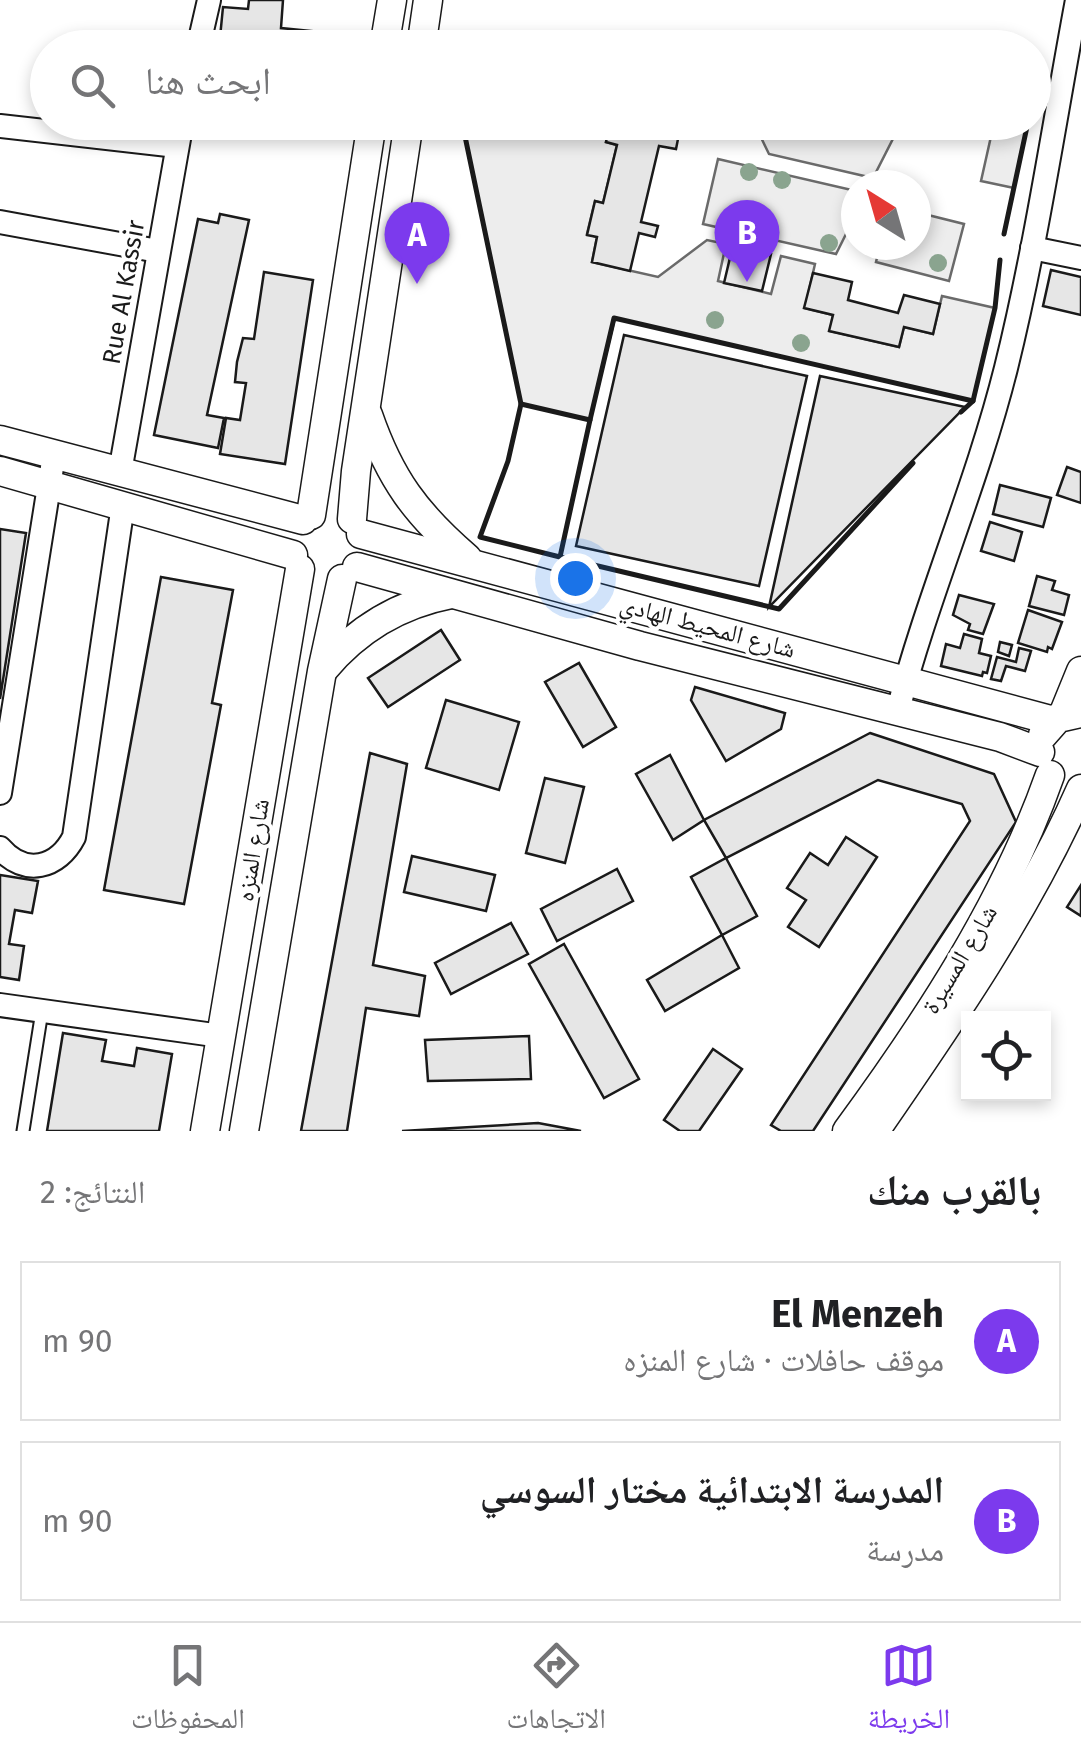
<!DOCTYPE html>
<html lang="ar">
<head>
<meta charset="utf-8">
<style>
	:root { --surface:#fff; --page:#f6f6f6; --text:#202124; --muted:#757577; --line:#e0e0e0; --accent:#7c3aed }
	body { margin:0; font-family:"Fira Sans","Noto Naskh Arabic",sans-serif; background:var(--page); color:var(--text); direction:rtl }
	.controls { position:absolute; right:30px; bottom:30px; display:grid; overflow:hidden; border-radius:0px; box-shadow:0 5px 15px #0003 }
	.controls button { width:90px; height:90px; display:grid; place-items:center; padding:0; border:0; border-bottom:2px solid var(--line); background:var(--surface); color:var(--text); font:50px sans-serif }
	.compass { position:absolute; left:841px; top:170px; width:90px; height:90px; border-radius:50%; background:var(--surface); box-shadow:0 5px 15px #0003; rotate:323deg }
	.you { position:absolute; left:575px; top:578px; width:35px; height:35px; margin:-25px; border:8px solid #fff; border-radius:50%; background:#1a73e8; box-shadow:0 0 0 15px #1a73e833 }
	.badge { display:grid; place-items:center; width:65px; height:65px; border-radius:50%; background:var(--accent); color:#fff; font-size:32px; font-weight:700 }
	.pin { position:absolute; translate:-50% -82px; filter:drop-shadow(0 2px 5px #0008) }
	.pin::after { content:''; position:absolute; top:52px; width:35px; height:30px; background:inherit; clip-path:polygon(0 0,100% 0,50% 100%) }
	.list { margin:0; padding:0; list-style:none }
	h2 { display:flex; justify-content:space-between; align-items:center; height:130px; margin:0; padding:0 40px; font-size:42px }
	h2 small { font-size:32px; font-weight:400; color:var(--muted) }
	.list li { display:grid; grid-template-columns:65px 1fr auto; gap:30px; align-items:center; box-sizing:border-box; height:160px; margin:0 20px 20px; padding:0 20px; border:2px solid var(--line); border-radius:0px }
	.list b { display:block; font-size:38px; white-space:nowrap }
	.list p { margin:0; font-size:32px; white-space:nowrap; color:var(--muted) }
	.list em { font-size:32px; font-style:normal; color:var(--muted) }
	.icon { flex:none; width:55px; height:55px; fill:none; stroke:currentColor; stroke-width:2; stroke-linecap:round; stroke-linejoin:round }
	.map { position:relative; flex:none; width:1081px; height:1131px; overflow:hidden; direction:ltr }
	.search { position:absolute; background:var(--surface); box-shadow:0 5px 15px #0003; left:30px; right:30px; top:30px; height:110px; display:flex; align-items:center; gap:25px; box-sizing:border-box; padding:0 35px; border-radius:55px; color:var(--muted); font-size:38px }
	.sheet { height:490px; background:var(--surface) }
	nav { display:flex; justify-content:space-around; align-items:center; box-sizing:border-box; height:140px; border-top:2px solid var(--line); background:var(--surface); font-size:28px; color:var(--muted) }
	nav a { display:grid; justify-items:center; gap:5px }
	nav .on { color:var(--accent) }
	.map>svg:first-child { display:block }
	.built { fill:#ededed; stroke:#6a6a6a; stroke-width:2.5 }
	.building { fill:#e6e6e6; stroke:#1a1a1a; stroke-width:2.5 }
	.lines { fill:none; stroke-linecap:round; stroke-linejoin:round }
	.service-casing { stroke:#1a1a1a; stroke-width:15 }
	.minor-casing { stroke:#1a1a1a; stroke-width:26 }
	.tertiary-casing { stroke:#1a1a1a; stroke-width:31 }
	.service { stroke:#fff; stroke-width:11 }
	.minor { stroke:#fff; stroke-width:22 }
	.tertiary { stroke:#fff; stroke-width:28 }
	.wall { stroke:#1a1a1a; stroke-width:5 }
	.tree { fill:#8aa48f }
	.labels { text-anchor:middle; stroke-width:8; stroke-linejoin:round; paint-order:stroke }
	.street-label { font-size:25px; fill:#1a1a1a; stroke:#fff }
</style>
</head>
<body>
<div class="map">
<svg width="1081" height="1131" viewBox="0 0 1081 1131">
	<rect width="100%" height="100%" fill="#fff"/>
	<!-- built -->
	<g class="built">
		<polygon points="736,37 786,47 686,47"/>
		<polygon points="462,123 610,123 606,142 617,145 603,203 595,201 587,234 597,237 592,262 658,277 707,240 726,244 718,281 771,294 781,256 815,264 805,308 833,315 830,331 899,347 904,327 933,334 942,296 995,308 973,401 615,318 590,420 521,404"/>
		<polygon points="754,123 901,123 873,178 769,154"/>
		<polygon points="994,123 1028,123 1014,188 981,181"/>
		<polygon points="718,159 856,191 856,214 836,254 703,224"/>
		<polygon points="916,212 964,224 949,281 876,262 880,245 916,245"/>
	</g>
	<!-- building -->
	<g class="building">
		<polygon points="249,0 283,0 281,28 322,32 320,43 347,48 219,48 223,7 248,9"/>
		<polygon points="610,122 666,122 665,130 679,134 676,149 659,146 641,222 658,226 655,237 639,233 630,271 592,262 597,237 587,235 595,201 603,203 617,145 606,142"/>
		<polygon points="220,214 249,220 207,415 224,418 218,448 154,435 198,219 218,223"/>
		<polygon points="733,245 771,254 762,291 724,283"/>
		<polygon points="1051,270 1081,277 1081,315 1043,306"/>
		<polygon points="264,272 313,280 285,464 220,454 226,418 240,420 246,383 235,382 237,362 243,338 254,339"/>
		<polygon points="813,273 852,282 848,300 898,313 904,295 940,304 933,334 904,327 899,347 829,331 833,315 804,308"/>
		<polygon points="624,335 807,376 759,586 576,546"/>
		<polygon points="820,376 965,407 769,607"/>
		<polygon points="1067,467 1081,472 1081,503 1057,495"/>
		<polygon points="1000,485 1051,498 1043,527 993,514"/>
		<polygon points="990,522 1022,532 1014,561 981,551"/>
		<polygon points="0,529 26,533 0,699"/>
		<polygon points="1037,576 1055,581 1052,590 1069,595 1064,615 1029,606"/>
		<polygon points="161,577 233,590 212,703 221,705 184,904 104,890"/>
		<polygon points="959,595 994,604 983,634 968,630 970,624 953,615"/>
		<polygon points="1028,610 1062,622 1052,649 1048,647 1047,652 1018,643"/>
		<polygon points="441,630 460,660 388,707 368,678"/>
		<polygon points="964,634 982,639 979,653 991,656 987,673 983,672 982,676 941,666 946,644 960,648"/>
		<polygon points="1000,642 1012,645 1009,656 998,652"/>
		<polygon points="1019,648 1031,651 1025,671 1006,666 1001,681 991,679 997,657 1016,662"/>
		<polygon points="579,663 616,727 583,747 545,682"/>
		<polygon points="695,687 785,713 781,729 726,761 691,700"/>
		<polygon points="446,700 519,722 499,790 426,768"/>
		<polygon points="870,733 994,774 1016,822 813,1131 781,1131 771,1125 970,821 962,804 878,780 726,858 704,820"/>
		<polygon points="370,753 407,764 373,965 425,976 419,1016 366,1008 347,1131 301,1131"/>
		<polygon points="670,755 704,820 673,840 636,774"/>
		<polygon points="545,778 584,787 565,863 526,853"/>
		<polygon points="846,837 877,857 819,947 788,927 806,900 787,888 810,853 828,865"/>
		<polygon points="412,856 495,875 486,911 404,892"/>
		<polygon points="726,858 757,916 722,935 691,877"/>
		<polygon points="617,869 633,901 557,941 541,909"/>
		<polygon points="0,875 38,881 32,913 15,910 9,944 24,946 19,980 0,977"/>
		<polygon points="1081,885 1081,916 1067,907"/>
		<polygon points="511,923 528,954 451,994 435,963"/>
		<polygon points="722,935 739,968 665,1011 647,980"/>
		<polygon points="564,944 639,1079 604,1098 529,964"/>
		<polygon points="63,1033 106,1040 102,1061 134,1066 137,1048 172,1054 159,1131 47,1131"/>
		<polygon points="529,1036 531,1079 428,1081 425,1040"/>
		<polygon points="713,1049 742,1069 699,1131 680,1131 664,1120"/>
		<polygon points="538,1123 581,1131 402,1131"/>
	</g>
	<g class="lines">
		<defs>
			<polyline id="service" points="23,1131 42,1011"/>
			<g id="minor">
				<polyline points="198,48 209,0"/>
				<polyline points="0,126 177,146"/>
				<polyline points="0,222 158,251"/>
				<polyline points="1032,248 1081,258"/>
				<polyline points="120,472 182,122"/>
				<path d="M898,710C928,595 977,484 1006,368C1036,247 1054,123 1077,0"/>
				<polyline points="0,793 54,455"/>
				<path d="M0,848C25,877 58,868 74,837L123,505"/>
				<polyline points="0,1005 221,1036"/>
			</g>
			<g id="tertiary">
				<polyline points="384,48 392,0"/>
				<polyline points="421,48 428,0"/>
				<path d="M368,415C390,479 416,514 467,558"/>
				<polyline points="0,440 303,520"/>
				<polyline points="0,471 293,555"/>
				<polyline points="311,515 372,122"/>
				<polyline points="352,519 356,471 409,122"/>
				<polyline points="361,534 1054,721"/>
				<polyline points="357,567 640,646 1000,737 1040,752"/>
				<path d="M323,670C357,629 399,604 451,594"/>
				<polyline points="1063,715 1081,671"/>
				<polyline points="1043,735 1058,718 1081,713"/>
				<polyline points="205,1131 300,569"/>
				<polyline points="244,1131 322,671 342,579"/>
				<path d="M847,1131C927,1022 1005,903 1050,775"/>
				<path d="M875,1131C951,1021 1027,911 1081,789"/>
			</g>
		</defs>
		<!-- service casing -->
		<use href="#service" class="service-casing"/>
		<!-- minor casing -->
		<use href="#minor" class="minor-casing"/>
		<!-- tertiary casing -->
		<use href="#tertiary" class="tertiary-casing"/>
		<!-- service -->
		<use href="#service" class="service"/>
		<!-- minor -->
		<use href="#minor" class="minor"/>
		<!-- tertiary -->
		<use href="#tertiary" class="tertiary"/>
		<!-- wall -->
		<g class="wall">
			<polyline points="686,48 736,37 786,48"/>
			<polyline points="462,122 521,404 508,461 480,537 560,557 590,420"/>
			<polyline points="1004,234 1028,122"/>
			<polyline points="521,404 590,420 614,318 973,401"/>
			<polyline points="961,412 973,401 995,308 1000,260"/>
			<polyline points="560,557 779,609 913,463"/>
		</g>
	</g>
	<!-- trees -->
	<g class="tree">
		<circle cx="749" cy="172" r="9"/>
		<circle cx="782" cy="180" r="9"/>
		<circle cx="758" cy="236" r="9"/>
		<circle cx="829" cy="243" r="9"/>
		<circle cx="938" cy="263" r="9"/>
		<circle cx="715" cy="320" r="9"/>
		<circle cx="801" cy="343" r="9"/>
	</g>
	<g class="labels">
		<!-- street labels -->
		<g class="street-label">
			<text transform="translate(123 292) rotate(-80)" y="9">Rue Al Kassir</text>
			<text transform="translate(708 626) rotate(15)" y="9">شارع المحيط الهادي</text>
			<text transform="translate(252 850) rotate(-81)" y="9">شارع المنزه</text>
			<text transform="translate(959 959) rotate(-59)" y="9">شارع المسيرة</text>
		</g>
	</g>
</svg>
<div class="controls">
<button><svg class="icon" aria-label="locate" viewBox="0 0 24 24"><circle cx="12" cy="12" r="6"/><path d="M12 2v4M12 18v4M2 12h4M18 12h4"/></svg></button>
</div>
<svg class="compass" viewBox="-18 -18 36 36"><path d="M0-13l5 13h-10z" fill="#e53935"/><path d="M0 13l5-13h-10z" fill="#757577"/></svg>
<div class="you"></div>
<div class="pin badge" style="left:417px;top:284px">A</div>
<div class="pin badge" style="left:747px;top:282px">B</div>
<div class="search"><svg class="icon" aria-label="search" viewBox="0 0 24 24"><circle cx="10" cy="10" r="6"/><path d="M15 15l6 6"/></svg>ابحث هنا</div>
</div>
<section class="sheet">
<h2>بالقرب منك<small>النتائج: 2</small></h2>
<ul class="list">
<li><span class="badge">A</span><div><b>El Menzeh</b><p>موقف حافلات · شارع المنزه</p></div><em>90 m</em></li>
<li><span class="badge">B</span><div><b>المدرسة الابتدائية مختار السوسي</b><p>مدرسة</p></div><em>90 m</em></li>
</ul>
</section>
<nav>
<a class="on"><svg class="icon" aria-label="map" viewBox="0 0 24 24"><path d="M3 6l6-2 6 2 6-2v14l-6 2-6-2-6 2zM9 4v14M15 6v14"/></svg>الخريطة</a>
<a><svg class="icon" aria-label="directions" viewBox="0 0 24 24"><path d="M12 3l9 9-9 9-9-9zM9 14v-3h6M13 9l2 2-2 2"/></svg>الاتجاهات</a>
<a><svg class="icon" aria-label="saved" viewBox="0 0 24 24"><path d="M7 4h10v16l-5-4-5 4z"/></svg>المحفوظات</a>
</nav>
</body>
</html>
